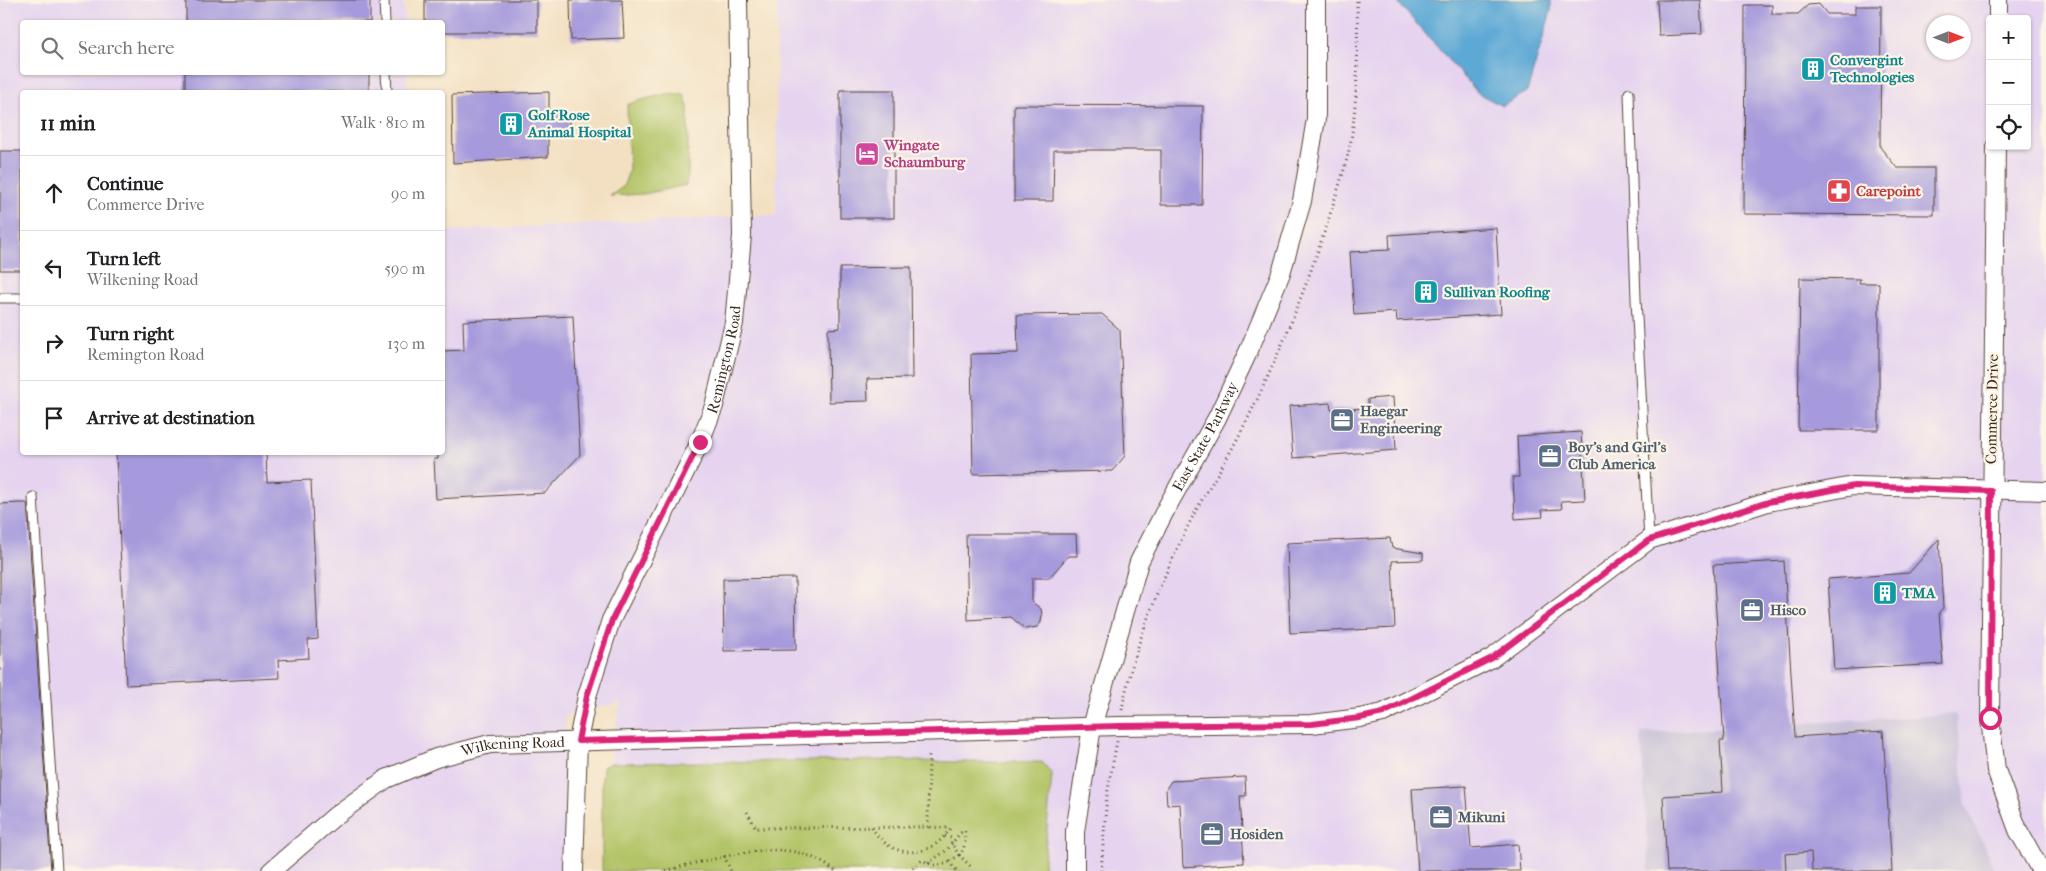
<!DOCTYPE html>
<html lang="en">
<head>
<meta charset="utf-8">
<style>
	:root { --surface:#fff; --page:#f2f2f2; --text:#202124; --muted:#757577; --line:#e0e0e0 }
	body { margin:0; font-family:"IM FELL French Canon",serif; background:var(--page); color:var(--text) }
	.controls { position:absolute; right:15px; top:15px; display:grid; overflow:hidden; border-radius:5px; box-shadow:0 1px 4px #0004 }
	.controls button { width:45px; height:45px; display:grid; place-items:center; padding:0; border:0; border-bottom:1px solid var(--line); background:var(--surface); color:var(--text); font:25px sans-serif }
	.compass { position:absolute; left:1926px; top:15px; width:45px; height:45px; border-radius:50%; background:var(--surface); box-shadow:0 1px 4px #0004; rotate:90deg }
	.stop { position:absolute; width:15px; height:15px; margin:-11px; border:4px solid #db2777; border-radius:50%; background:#fff }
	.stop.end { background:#db2777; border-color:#fff; box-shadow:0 1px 5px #0008 }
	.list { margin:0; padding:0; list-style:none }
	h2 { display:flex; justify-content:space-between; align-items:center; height:65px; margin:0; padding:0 20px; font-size:21px }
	h2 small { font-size:16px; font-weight:400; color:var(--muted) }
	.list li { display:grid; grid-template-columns:32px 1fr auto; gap:15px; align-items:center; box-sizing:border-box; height:75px; padding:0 20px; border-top:1px solid var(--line) }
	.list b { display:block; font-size:19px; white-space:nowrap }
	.list p { margin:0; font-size:16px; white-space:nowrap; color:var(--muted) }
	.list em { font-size:16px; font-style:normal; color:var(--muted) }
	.icon { flex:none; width:28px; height:28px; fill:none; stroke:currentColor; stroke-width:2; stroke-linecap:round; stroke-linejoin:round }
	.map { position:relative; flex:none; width:2046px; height:871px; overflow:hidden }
	.search { position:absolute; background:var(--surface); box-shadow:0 1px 4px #0004; left:20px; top:20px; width:425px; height:55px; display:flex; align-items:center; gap:12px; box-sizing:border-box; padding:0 18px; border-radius:5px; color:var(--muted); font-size:19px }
	.panel { position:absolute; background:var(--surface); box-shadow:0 1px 4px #0004; left:20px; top:90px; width:425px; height:365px; border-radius:5px }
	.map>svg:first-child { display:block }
	.built { fill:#e5d3f0; fill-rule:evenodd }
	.industrial { fill:#c7c0d8 }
	.green { fill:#b2c467; stroke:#767742 }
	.water { fill:#5da9d6; stroke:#4c6a7a }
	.building { fill:#a69adc }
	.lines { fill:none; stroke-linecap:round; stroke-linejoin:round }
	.service-casing { stroke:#574537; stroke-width:11 }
	.minor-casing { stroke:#574537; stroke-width:20 }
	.path { stroke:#574537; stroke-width:3; stroke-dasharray:1 4; stroke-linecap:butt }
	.service { stroke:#fff; stroke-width:9 }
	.minor { stroke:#fff; stroke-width:18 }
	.route { stroke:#db2777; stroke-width:6 }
	.labels { text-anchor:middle; stroke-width:4.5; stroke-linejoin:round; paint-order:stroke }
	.culture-label { font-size:15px; font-weight:bold; fill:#0d838f; stroke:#fcf5e5; text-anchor:start }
	.hotel-label { font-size:15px; font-weight:bold; fill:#b23c85; stroke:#fcf5e5; text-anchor:start }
	.health-label { font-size:15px; font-weight:bold; fill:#be3a42; stroke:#fcf5e5; text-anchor:start }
	.street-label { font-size:15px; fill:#3b2a1e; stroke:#fcf5e5 }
	.service-label { font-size:15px; font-weight:bold; fill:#4e5e75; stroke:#fcf5e5; text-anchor:start }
</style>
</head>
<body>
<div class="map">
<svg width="2046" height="871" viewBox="0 0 2046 871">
	<rect width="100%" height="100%" fill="#fcf5e5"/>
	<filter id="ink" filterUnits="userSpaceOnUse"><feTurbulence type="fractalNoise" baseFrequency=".02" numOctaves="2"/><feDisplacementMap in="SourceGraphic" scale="10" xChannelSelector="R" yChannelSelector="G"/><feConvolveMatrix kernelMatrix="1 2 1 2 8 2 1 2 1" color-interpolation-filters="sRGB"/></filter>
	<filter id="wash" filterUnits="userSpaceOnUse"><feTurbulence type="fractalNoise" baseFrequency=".0096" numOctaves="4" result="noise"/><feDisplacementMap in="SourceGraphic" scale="20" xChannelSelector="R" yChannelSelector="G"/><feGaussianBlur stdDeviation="1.12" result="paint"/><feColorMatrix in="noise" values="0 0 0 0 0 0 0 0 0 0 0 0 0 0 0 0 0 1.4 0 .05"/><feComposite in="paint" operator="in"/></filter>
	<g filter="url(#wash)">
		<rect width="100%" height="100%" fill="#f3e0c2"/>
		<!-- built -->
		<path class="built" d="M0,0H403L405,22H22V72L407,73L408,92H22V452H442L443,231L776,215L777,0H2046V871H602V779L610,763L620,703L565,715L566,871H0ZM1990,19H2027V146H1990ZM1934,22H1964V52H1934Z"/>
		<!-- industrial -->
		<polygon class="industrial" points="1956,714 1966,805 1995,871 1649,871 1641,733"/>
		<!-- green -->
		<g class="green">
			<polygon points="666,94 684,94 688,106 688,175 686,185 644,194 610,196 623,187 629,171 627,105 641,100"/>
			<path d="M902,760C948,763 995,762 1042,762L1052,774L1043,871H602V779L603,767L610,763Z"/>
		</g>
		<!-- water -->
		<polygon class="water" points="1399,0 1551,0 1551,11 1527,92 1502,106 1478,93 1399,4"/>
		<g id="blocks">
			<!-- building -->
			<g class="building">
				<rect x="186" y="0" width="184" height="22"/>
				<polygon points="425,0 537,0 537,32 442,32 442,22 425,22"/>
				<polygon points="570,0 622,0 624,38 571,40"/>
				<polygon points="1657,0 1700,0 1702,34 1659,36"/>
				<polygon points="1819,4 1827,14 1855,14 1855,6 1881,6 1880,147 1897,168 1934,168 1934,215 1744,214 1745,5 1772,5 1772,14 1798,14 1808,5"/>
				<rect x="185" y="72" width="184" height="20"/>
				<rect x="840" y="90" width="54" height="128"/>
				<polygon points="549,92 549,114 569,116 569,133 548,134 548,157 453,163 452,95"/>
				<polygon points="1014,105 1203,106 1202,205 1161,205 1161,150 1054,150 1053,201 1014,201"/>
				<rect x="0" y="151" width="22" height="119"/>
				<polygon points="1496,228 1501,314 1397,321 1396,312 1354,315 1350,252 1390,250 1389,235"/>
				<polygon points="911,267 912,378 867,379 868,401 829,402 828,329 840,328 840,268"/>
				<polygon points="1800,278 1860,279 1859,283 1879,283 1879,430 1798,430"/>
				<polygon points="1102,314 1120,330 1125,456 1112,471 973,474 971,354 1018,353 1017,315"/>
				<polygon points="573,316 580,455 545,493 436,499 434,459 438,459 438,452 442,452 442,351 464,350 463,321"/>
				<polygon points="1393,397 1396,450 1293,458 1289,406 1330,403 1331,410 1368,408 1368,399"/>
				<polygon points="1581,432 1585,500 1561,501 1562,509 1542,510 1543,517 1515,519 1513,477 1519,477 1517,436"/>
				<polygon points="116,452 266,452 267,482 311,480 318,639 308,640 309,658 278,660 279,678 126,685"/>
				<polygon points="21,503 27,503 51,871 0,871 0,504"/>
				<polygon points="966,534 1076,534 1077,556 1068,556 1049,578 1032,578 1032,602 1041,609 1042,615 1041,622 1037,627 1025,629 1011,617 968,620"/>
				<polygon points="1390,538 1392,548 1423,553 1423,560 1392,561 1395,628 1290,633 1287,543"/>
				<polygon points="1939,539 1943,608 1939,612 1943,664 1834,670 1828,579 1909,573"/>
				<polygon points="1784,561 1795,737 1883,731 1892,871 1812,871 1811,852 1785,854 1786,871 1667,871 1663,796 1723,792 1720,741 1724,741 1713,565"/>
				<polygon points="795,578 796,650 724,651 723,579"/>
				<polygon points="1245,777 1246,796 1240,796 1244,863 1183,867 1180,804 1167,805 1166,789 1171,781"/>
				<polygon points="1466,786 1471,848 1518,844 1520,871 1418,871 1412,789"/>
			</g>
		</g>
	</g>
	<g filter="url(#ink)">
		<use href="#blocks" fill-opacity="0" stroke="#574537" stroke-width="1"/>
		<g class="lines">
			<defs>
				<g id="service">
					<polyline points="384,0 385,22"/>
					<polyline points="386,72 387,92"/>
					<polyline points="1629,93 1636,299 1649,540"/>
					<polyline points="0,298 22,298"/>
					<polyline points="33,497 57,871"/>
				</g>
				<g id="minor">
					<polyline points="1998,19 1998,0"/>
					<polyline points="1996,146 1990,718 1996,770 2018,830 2041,871"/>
					<path id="s1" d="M271,871L335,816L386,779L436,758L490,744L1119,726L1312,724L1360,718L1383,713L1492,658L1649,540L1768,502L1853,486L2046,491"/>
					<path id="s2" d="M574,871L578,741L587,696L611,620L700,442L714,406L734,323L742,236L738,0"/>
					<path id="s3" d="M1075,871V831L1092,727L1139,562L1168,505L1217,418L1249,350L1281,273L1302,201L1316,119V0"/>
				</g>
			</defs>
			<!-- service casing -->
			<use href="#service" class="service-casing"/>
			<!-- minor casing -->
			<use href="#minor" class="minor-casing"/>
			<!-- path -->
			<g class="path">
				<path d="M1122,710C1134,645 1160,583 1189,524C1202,497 1220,472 1234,445C1272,374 1303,297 1328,221C1336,194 1346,168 1351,140C1358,93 1358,48 1357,0"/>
				<polyline points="747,812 756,828 928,827 929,756"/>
				<path d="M872,827C889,860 932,860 950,828L928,827"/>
				<polyline points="945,836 951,838 952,844 959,855 949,862"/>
				<polyline points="724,856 731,871"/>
				<path d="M928,863L947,850L960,833L965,831C965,840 966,848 959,855L970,866"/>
				<path d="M666,871C682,866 698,862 714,859C758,849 797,841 835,871"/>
				<path d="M909,871L922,860C932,865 939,867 949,862L957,871"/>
				<polyline points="1101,871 1107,795 1117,741"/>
			</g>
			<!-- service -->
			<use href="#service" class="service"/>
			<!-- minor -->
			<use href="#minor" class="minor"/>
		</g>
	</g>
	<g class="lines" filter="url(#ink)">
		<!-- route -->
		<polyline class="route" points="700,442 612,620 587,696 578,741 1119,726 1312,724 1360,718 1383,713 1492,658 1649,540 1768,502 1854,486 1991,491 1990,718"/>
	</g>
	<!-- icons -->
	<defs>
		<symbol id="building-square" viewBox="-11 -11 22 22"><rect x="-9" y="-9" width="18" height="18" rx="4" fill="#0f9aa8" stroke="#fcf5e5"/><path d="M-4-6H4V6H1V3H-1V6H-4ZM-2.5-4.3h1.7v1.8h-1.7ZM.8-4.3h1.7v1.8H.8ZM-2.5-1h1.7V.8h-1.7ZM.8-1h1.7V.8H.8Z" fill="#fff"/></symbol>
		<symbol id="hotel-square" viewBox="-11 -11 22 22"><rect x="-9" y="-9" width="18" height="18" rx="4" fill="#d1479c" stroke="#fcf5e5"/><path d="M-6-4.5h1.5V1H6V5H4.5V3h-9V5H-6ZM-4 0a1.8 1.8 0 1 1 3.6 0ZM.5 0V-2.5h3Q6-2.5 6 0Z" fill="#fff"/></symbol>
		<symbol id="pharmacy-square" viewBox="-11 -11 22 22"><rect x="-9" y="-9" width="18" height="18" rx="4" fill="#e0444e" stroke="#fcf5e5"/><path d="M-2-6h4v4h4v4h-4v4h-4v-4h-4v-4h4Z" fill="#fff"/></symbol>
		<symbol id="office-square" viewBox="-11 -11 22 22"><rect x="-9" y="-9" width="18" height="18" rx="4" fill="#5c6f8a" stroke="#fcf5e5"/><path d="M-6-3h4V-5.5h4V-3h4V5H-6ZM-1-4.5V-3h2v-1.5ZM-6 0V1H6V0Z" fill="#fff"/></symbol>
	</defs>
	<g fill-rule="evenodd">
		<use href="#building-square" x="1799" y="55" width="28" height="28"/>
		<use href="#building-square" x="497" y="110" width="28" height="28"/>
		<use href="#hotel-square" x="853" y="140" width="28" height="28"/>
		<use href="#pharmacy-square" x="1825" y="177" width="28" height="28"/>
		<use href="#building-square" x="1412" y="278" width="28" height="28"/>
		<use href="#office-square" x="1328" y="406" width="28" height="28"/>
		<use href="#office-square" x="1536" y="442" width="28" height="28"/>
		<use href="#building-square" x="1871" y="579" width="28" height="28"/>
		<use href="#office-square" x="1738" y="596" width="28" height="28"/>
		<use href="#office-square" x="1427" y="803" width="28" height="28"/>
		<use href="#office-square" x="1198" y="820" width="28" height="28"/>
	</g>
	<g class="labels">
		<!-- culture labels -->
		<g class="culture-label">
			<text x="1830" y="65">Convergint<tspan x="1830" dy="17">Technologies</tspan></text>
			<text x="528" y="120">Golf Rose<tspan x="528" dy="17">Animal Hospital</tspan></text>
			<text x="1444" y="297">Sullivan Roofing</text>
			<text x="1902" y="598">TMA</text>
		</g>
		<!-- hotel labels -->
		<g class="hotel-label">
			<text x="884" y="150">Wingate<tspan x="884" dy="17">Schaumburg</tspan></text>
		</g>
		<!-- health labels -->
		<g class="health-label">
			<text x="1856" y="196">Carepoint</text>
		</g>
		<!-- street labels -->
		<g class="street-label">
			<text dy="5" stroke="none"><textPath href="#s2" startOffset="541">Remington Road</textPath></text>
			<text transform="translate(1992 409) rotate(-89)" y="5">Commerce Drive</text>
			<text dy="5" stroke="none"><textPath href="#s3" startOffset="459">East State Parkway</textPath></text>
			<text dy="5" stroke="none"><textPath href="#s1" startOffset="280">Wilkening Road</textPath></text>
		</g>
		<!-- service labels -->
		<g class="service-label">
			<text x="1360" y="416">Haegar<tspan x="1360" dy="17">Engineering</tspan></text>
			<text x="1568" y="452">Boy's and Girl's<tspan x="1568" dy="17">Club America</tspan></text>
			<text x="1770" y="615">Hisco</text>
			<text x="1458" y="822">Mikuni</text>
			<text x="1230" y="839">Hosiden</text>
		</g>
	</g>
</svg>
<div class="controls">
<button>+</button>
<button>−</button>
<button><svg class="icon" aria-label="locate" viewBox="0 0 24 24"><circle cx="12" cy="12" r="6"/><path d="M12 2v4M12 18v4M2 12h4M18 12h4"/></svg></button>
</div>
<svg class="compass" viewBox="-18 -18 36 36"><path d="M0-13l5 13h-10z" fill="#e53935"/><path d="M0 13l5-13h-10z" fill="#757577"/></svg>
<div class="stop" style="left:1990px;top:718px"></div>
<div class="stop end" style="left:700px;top:442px"></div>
<div class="search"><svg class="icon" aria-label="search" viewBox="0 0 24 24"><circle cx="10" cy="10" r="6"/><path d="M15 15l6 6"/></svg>Search here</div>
<section class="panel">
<h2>11 min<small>Walk · 810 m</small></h2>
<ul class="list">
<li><svg class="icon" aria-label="ahead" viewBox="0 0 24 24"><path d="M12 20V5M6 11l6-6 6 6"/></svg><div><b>Continue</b><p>Commerce Drive</p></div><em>90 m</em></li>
<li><svg class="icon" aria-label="left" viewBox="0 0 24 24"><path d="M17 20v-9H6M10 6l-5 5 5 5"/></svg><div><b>Turn left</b><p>Wilkening Road</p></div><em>590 m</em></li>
<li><svg class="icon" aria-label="right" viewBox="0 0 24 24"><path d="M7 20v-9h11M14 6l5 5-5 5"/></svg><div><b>Turn right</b><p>Remington Road</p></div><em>130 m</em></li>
<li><svg class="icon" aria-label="arrive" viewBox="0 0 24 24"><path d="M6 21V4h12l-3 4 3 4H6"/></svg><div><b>Arrive at destination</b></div></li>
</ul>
</section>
</div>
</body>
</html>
